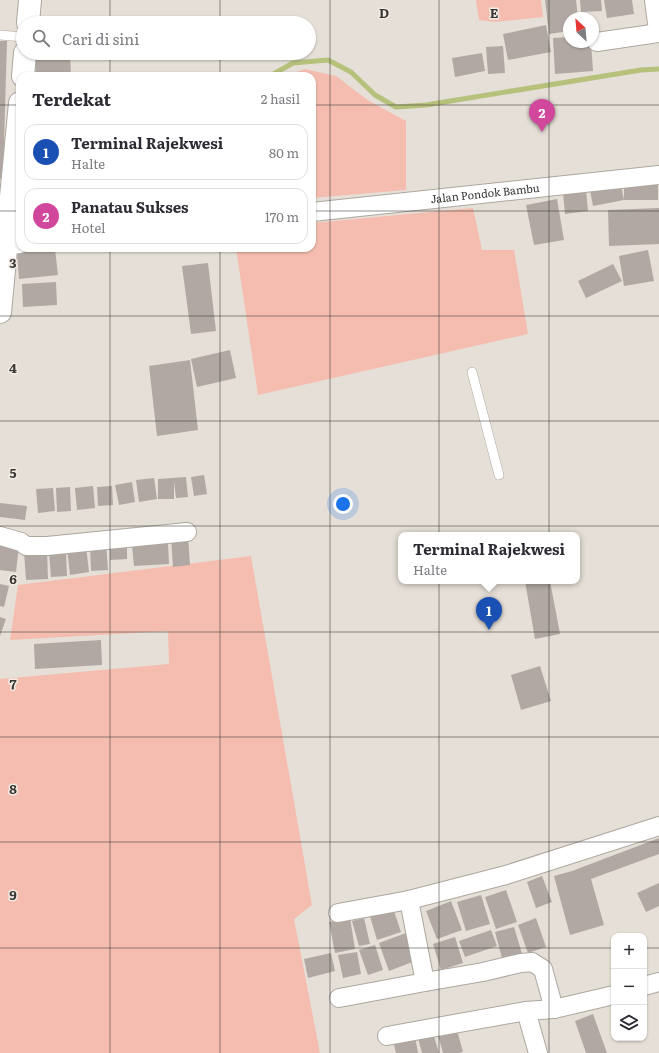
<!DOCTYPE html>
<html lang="id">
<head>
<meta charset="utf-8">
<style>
	:root { --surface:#fff; --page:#f7f7f7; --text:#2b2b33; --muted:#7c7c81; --line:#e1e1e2; --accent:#8f2183 }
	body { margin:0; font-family:Literata,serif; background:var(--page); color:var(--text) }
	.controls { position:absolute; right:12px; bottom:12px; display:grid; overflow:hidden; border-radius:8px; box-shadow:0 1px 3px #0004 }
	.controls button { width:36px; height:36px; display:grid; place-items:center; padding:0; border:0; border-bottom:1px solid var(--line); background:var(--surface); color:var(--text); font:20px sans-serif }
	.compass { position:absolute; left:563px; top:12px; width:36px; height:36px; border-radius:50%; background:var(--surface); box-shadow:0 1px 3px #0004; rotate:334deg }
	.you { position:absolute; left:343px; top:504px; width:14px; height:14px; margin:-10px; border:3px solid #fff; border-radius:50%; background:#1a73e8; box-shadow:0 0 0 6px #1a73e833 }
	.badge { display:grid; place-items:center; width:26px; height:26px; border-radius:50%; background:var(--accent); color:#fff; font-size:13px; font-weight:700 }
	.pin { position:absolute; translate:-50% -33px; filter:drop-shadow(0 1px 2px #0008) }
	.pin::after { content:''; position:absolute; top:21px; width:14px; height:12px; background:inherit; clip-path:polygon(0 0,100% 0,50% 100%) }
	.popup { position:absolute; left:398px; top:532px; width:182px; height:52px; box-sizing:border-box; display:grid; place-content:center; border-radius:8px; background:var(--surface); filter:drop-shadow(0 1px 3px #0005); font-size:13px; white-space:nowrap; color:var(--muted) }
	.popup b { font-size:15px; color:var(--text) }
	.popup::after { content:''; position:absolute; left:50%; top:100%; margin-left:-8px; border:8px solid transparent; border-top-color:var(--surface) }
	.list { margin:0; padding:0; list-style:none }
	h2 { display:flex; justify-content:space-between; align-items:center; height:52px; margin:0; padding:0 16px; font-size:17px }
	h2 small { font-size:13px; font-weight:400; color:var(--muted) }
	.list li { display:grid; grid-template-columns:26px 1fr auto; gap:12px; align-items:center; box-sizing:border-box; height:56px; margin:0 8px 8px; padding:0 8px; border:1px solid var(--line); border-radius:12px }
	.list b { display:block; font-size:15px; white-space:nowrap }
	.list p { margin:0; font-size:13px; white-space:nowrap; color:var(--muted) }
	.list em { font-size:13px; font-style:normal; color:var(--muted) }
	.icon { flex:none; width:22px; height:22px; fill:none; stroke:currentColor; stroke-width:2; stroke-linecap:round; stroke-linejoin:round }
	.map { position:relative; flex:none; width:659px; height:1053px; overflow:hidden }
	.search { position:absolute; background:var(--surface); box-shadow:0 1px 3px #0004; left:16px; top:16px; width:300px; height:44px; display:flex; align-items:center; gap:10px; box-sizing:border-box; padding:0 14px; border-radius:22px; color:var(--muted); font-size:15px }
	.panel { position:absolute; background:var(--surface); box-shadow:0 1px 3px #0004; left:16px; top:72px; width:300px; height:180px; border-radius:12px }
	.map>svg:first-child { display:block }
	.green { fill:#f5bdaf }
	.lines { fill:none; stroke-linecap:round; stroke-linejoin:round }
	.stream { stroke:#b6c17c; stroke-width:5 }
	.building { fill:#b1a8a3 }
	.service-casing { stroke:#ada7a0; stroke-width:10 }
	.minor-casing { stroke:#ada7a0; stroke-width:20 }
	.tertiary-casing { stroke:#ada7a0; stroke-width:24 }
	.primary-casing { stroke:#ada7a0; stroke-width:24 }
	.service { stroke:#fff; stroke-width:9 }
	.minor { stroke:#fff; stroke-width:18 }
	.tertiary { stroke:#fff; stroke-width:22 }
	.primary { stroke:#fff; stroke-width:22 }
	.grid { fill:none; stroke:#393734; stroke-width:1; stroke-opacity:0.55 }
	.labels { text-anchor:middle; stroke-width:3; stroke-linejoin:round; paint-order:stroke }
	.street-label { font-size:11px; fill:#393734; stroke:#f2ece4 }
	.grid-label { font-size:13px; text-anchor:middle; font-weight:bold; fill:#393734; stroke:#f2ece4; stroke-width:3; stroke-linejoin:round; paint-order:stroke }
</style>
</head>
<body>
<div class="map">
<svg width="659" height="1053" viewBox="0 0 659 1053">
	<rect width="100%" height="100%" fill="#e5dfd7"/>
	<!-- green -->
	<g class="green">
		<polygon points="476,0 541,0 543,17 495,22 479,20"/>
		<polygon points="305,69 336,76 369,101 406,121 406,190 312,198 312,76 286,76"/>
		<polygon points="473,208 482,250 514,250 528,334 258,395 236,248 312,248 312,223"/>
		<polygon points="251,556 312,905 294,919 320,1053 0,1053 0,679 169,664 168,631 10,640 18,585"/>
	</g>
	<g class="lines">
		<!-- stream -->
		<polyline class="stream" points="270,76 293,63 328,60 351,72 375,95 396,107 426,105 641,70 659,69"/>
	</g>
	<!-- building -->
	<g class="building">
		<polygon points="545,0 576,0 578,18 569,18 569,31 549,34"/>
		<polygon points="580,0 601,0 602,11 581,12"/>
		<polygon points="604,0 632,0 634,14 607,18"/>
		<polygon points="546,25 551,52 508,60 503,34"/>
		<polygon points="569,37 569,42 591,42 593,71 555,74 553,38"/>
		<polygon points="0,41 7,41 3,179 0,179"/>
		<polygon points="503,46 505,73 488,74 486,47"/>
		<polygon points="482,53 485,71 455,77 452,58"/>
		<polygon points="70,54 71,76 36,76 35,55"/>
		<rect x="624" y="183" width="34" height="17"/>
		<polygon points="621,185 624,200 593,206 590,190"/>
		<polygon points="586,190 588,211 565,214 563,192"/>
		<polygon points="557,199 564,240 534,245 526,205"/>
		<polygon points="659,208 659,244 609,246 608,210"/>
		<polygon points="55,249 58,275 19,279 17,253"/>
		<polygon points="648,250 654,281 624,286 619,256"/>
		<polygon points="208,263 216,331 191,334 182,266"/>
		<polygon points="613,264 622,281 586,298 578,281"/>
		<polygon points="56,282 57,305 23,307 22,284"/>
		<polygon points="230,350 236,378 197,387 191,359"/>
		<polygon points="190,360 198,430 157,436 149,366"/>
		<polygon points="204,475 207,494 194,496 191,477"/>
		<polygon points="186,477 188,497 176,498 174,481 174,499 158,499 158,479"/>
		<polygon points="154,478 157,499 139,502 136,480"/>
		<polygon points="132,482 135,502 119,505 115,485"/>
		<polygon points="93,486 95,508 77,510 75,488"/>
		<polygon points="112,486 113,505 98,506 97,487"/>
		<polygon points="70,487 71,511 57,512 56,488"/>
		<polygon points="53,488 55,511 38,513 36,489"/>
		<polygon points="0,503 27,506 25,520 0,517"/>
		<polygon points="188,536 190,565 173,567 171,538"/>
		<polygon points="0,543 19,545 16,572 0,570"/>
		<polygon points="106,543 108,570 91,571 90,544"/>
		<polygon points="127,543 127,559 110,560 110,544"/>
		<polygon points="168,543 169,564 134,566 132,545"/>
		<polygon points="86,546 89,572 70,575 67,548"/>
		<polygon points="47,550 48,579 26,580 24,552"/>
		<polygon points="66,552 67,576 51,577 49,553"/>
		<polygon points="525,581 550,581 560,634 535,639"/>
		<polygon points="0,584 9,586 4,607 0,606"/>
		<polygon points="0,617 6,619 0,636"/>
		<polygon points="101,640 102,665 35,669 34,644"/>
		<polygon points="540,666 551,701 521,710 511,675"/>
		<polygon points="659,838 659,854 591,879 604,925 570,935 554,876 572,871"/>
		<polygon points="542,876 552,902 536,908 527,882"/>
		<polygon points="659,883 659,906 646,912 637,893"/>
		<polygon points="506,890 517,922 496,929 485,897"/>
		<polygon points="481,895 490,924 466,931 457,902"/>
		<polygon points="451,901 462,930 437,939 426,911"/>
		<polygon points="392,905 401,932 377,940 369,913"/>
		<polygon points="350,918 355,949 335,953 329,922"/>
		<polygon points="364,918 370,944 359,946 352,921"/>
		<polygon points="536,918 546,947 528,953 518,925"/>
		<polygon points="514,927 523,957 503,962 495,932"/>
		<polygon points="491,930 497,946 465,957 459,941"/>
		<polygon points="406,933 415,961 389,971 379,943"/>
		<polygon points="455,937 463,963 441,970 433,944"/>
		<polygon points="375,945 383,970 368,975 359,950"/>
		<polygon points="357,952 361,974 343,978 338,955"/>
		<polygon points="331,953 335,971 308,978 304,959"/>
		<polygon points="593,1014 607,1053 586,1053 575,1021"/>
		<polygon points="457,1030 463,1052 458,1053 443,1053 438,1035"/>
		<polygon points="433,1033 439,1053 422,1053 418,1038"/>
		<polygon points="415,1036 418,1053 396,1053 393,1041"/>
	</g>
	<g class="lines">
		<defs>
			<g id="service">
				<polyline points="0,35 23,37"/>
				<polyline points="472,372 499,475"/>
			</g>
			<g id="minor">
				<polyline points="597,42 659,33"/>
				<path id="s1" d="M312,212L659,175"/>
				<polyline points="0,246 20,244"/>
				<polyline points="0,536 21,542 26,546 47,546 187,532"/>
				<polyline points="409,900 425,982 483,972 521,963 532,962 543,969 554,1009"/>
				<polyline points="338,913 409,900 506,875 659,826"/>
				<polyline points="644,986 659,982"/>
				<polyline points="339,998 425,982"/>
				<polyline points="526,1011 538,1053"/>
				<polyline points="387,1036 526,1011 554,1009 614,995"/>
			</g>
			<g id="tertiary">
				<polyline points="28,23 30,0"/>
				<polyline points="23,76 25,53"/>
				<polyline points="0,312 20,103"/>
			</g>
			<polyline id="primary" points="656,0 659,23"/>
		</defs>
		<!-- service casing -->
		<use href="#service" class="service-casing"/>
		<!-- minor casing -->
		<use href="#minor" class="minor-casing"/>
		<!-- tertiary casing -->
		<use href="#tertiary" class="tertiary-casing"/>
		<!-- primary casing -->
		<use href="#primary" class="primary-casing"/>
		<!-- service -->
		<use href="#service" class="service"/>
		<!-- minor -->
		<use href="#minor" class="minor"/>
		<!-- tertiary -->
		<use href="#tertiary" class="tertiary"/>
		<!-- primary -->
		<use href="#primary" class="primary"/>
	</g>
	<!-- grid -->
	<path class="grid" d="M110,0V23M220,0V23M330,0V1053M439,0V1053M549,0V1053M110,53V76M220,53V76M0,105H20M312,105H659M0,211H20M312,211H659M110,248V1053M220,248V1053M0,316H659M0,421H659M0,526H659M0,632H659M0,737H659M0,842H659M0,948H614M644,948H659"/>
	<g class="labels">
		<!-- street labels -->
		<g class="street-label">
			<text dy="4" stroke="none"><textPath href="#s1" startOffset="174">Jalan Pondok Bambu</textPath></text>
		</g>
	</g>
	<g class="grid-label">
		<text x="384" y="18">D</text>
		<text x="494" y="18">E</text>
		<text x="13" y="268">3</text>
		<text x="13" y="373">4</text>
		<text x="13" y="478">5</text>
		<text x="13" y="584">6</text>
		<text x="13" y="689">7</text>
		<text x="13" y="794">8</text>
		<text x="13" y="900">9</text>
	</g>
</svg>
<div class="controls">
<button>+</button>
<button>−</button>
<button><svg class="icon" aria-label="layers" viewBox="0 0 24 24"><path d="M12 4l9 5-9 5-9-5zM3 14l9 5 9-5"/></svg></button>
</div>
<svg class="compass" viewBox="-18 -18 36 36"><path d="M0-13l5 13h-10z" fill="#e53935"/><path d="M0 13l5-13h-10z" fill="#7c7c81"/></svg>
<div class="you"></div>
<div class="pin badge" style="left:489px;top:630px;background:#1a4fb4">1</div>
<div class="popup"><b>Terminal Rajekwesi</b>Halte</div>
<div class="pin badge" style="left:542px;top:132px;background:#d1479c">2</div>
<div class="search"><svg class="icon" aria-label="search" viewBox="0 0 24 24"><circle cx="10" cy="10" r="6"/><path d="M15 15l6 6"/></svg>Cari di sini</div>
<section class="panel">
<h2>Terdekat<small>2 hasil</small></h2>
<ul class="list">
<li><span class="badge" style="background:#1a4fb4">1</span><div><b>Terminal Rajekwesi</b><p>Halte</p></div><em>80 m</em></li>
<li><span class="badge" style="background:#d1479c">2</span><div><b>Panatau Sukses</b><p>Hotel</p></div><em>170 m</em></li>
</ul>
</section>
</div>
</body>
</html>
